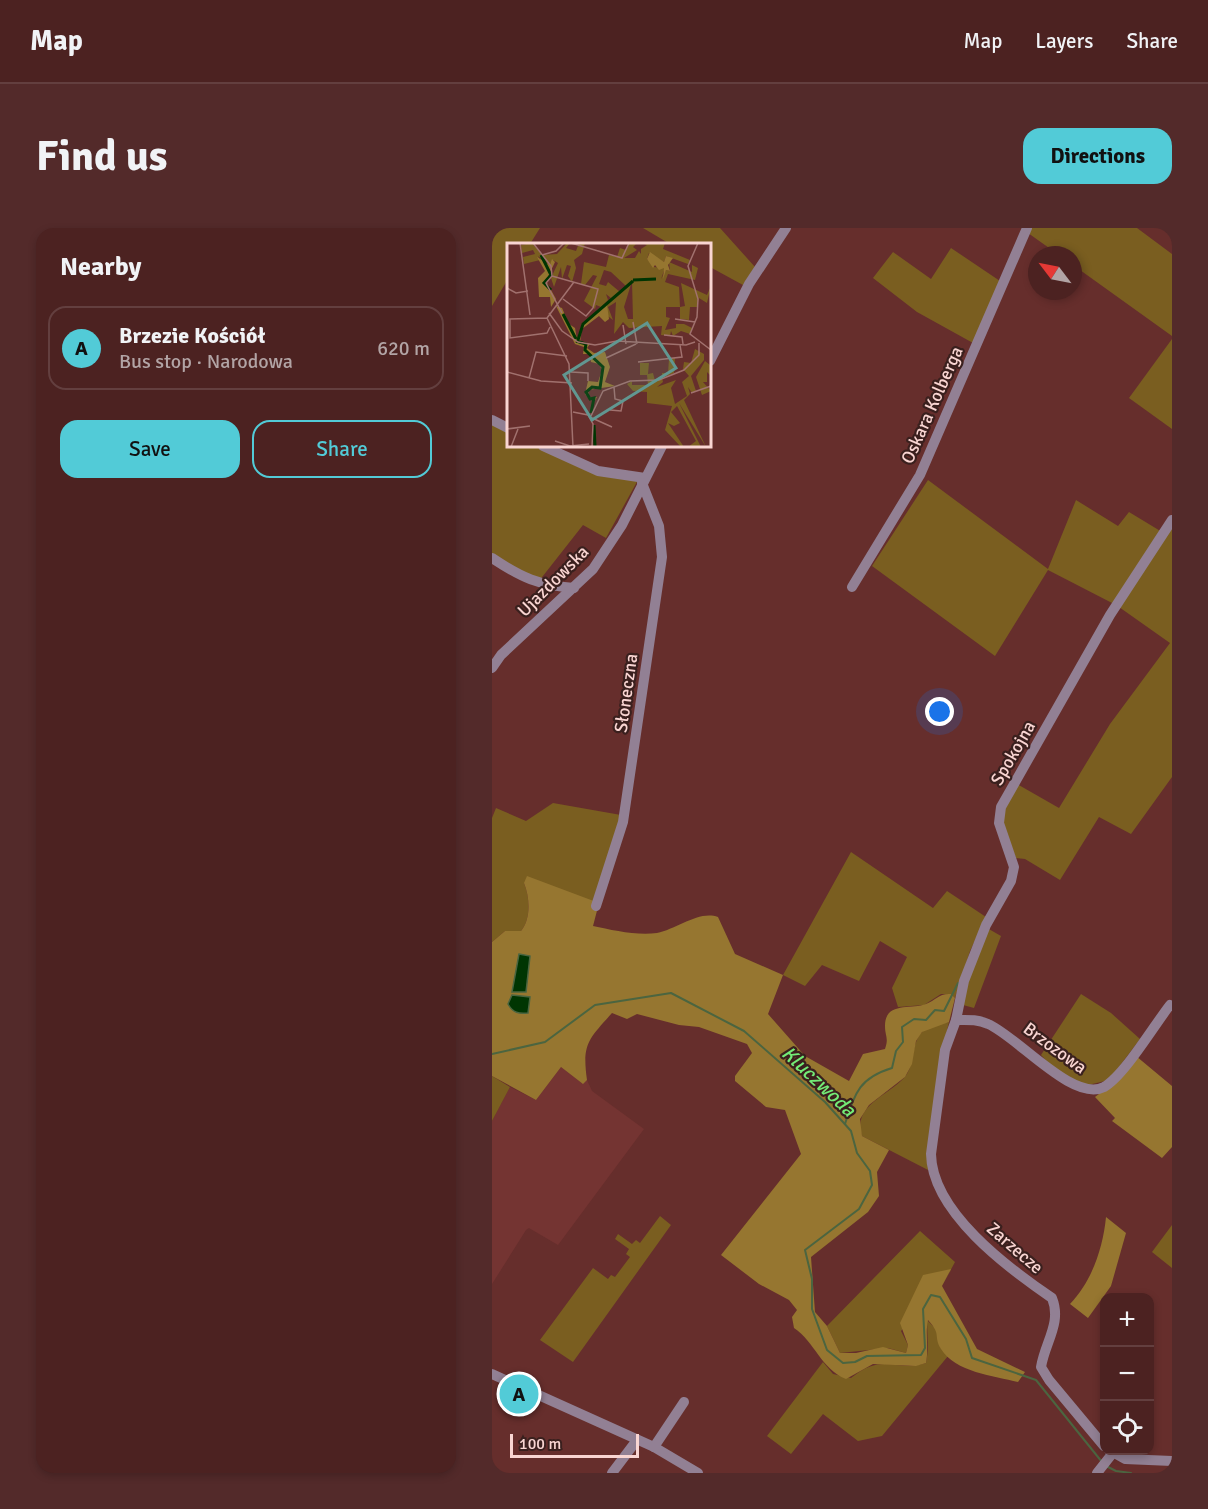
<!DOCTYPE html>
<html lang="en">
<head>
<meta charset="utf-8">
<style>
	:root { --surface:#4c2221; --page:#532a2a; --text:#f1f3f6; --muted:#b2a4a5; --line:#633f3f; --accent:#52cbd7 }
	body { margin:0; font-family:Signika,sans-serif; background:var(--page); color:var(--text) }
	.controls { position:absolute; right:18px; bottom:18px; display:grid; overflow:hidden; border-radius:12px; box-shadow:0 3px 9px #0003 }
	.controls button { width:54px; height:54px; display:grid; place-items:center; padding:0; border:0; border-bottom:2px solid var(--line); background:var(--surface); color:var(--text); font:30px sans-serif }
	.compass { position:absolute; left:536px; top:18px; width:54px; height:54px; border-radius:50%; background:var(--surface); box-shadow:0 3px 9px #0003; rotate:302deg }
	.scale { position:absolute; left:18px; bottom:15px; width:129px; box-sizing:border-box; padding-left:6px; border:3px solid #f9d5d2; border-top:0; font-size:16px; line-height:21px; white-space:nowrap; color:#f9d5d2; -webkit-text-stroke:4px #3a201e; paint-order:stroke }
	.you { position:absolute; left:448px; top:484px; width:21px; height:21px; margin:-15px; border:4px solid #fff; border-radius:50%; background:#1a73e8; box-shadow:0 0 0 9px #1a73e833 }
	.badge { display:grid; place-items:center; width:39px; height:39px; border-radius:50%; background:var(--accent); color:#111; font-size:20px; font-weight:700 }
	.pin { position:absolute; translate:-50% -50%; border:3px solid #fff; box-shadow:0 2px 6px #0006 }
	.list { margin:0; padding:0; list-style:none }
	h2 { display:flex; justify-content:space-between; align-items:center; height:78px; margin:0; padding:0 24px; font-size:26px }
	h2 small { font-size:20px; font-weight:400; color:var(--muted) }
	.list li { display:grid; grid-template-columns:39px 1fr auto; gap:18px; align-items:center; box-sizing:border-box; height:84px; margin:0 12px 12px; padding:0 12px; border:2px solid var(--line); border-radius:18px }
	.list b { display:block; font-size:22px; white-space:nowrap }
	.list p { margin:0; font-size:20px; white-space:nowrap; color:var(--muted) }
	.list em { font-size:20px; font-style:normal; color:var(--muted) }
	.actions { display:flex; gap:12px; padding:18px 24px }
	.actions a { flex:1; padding:14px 0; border:2px solid var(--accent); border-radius:18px; text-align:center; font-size:21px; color:var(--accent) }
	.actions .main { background:var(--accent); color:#111 }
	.icon { flex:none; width:33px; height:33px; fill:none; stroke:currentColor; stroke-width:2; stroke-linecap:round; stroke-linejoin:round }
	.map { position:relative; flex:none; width:680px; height:1245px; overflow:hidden; border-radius:18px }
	header { display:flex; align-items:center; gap:36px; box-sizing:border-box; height:84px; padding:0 30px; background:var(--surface); border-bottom:2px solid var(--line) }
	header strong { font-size:28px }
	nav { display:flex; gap:33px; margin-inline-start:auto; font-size:21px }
	.intro { display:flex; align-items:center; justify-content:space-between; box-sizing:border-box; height:144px; padding:0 36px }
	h1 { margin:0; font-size:42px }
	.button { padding:15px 27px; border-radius:18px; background:var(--accent); color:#111; font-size:21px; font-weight:700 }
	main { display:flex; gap:36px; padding:0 36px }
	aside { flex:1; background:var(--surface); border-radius:18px; box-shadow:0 3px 9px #0003 }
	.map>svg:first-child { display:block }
	.built { fill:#743432 }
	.green { fill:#7a5e20 }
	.forest { fill:#967630 }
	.water { fill:#003502; stroke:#4b6540; stroke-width:1.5 }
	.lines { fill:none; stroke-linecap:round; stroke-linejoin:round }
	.stream { stroke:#4b6540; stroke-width:2 }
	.minor { stroke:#928094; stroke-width:10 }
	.labels { text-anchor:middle; stroke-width:4.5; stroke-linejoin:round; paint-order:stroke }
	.street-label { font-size:18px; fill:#f9d5d2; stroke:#3a201e }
	.water-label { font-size:20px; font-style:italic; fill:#74eb76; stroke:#3a201e }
	.inset-river { fill:none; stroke:#003502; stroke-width:3 }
	.inset-road { fill:none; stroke:#a1716e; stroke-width:1.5 }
	.view { fill:#619791; fill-opacity:0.15; stroke:#619791; stroke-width:3 }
	.inset-edge { fill:none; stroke:#f9d5d2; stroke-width:3 }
</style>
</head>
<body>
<header>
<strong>Map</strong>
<nav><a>Map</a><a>Layers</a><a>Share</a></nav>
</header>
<div class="intro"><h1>Find us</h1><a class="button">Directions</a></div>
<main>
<aside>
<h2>Nearby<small></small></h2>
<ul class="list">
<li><span class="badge">A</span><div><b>Brzezie Kościół</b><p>Bus stop · Narodowa</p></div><em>620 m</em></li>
</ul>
<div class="actions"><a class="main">Save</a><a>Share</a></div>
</aside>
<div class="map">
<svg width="680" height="1245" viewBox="0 0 680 1245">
	<rect width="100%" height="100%" fill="#662e2c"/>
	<!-- built -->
	<polygon class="built" points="69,839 90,855 95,852 100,863 152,901 66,1017 37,1000 34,1002 0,1056 0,893 18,859 44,872"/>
	<!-- green -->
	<g class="green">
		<polygon points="0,0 48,0 38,16 16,16 16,51 0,78"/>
		<polygon points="151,0 228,0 263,39 251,57 218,39 218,16 178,16"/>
		<polygon points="538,0 645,0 680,26 680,108 581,37 581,27 567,27 536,5"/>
		<polygon points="459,20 508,53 481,115 425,84 381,50 401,24 439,51"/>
		<polygon points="680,111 680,201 637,170"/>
		<polygon points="0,195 16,204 16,218 44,218 91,241 146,252 114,310 91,297 47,353 0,326"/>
		<polygon points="436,252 556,341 584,272 626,298 637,284 670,304 622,376 556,342 503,428 380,338"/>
		<path d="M680,300V549L639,606L607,589L568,652L533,631L524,630C510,593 504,590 525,556L567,580L618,496L678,415L627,379Z"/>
		<path d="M61,575L129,587L107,675L32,655C38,670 39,691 29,703H13L0,714V590L4,580L34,593Z"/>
		<polygon points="359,624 441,680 455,663 494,689 478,723 463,770 459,766 449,766 432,777 406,779 400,760 415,729 388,713 367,753 330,737 313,758 291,747"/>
		<polygon points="495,700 509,708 482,780 471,777 471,766"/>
		<polygon points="589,766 619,785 648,811 617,852 592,858 559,838 549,827"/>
		<path d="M457,794L448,832L438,943L370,908C360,878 395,868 412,850C424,837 418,815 431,803C438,797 448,796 457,794Z"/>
		<polygon points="0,848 18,859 0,893"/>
		<polygon points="168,988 179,997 81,1134 48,1112 101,1040 116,1051 119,1047 123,1049 138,1029 134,1026 137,1021 123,1011 126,1006 140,1016 144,1012 148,1015"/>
		<polygon points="680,997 680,1040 660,1024"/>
		<polygon points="428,1003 463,1034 450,1058 459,1042 409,1103 416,1117 414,1125 396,1120 348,1125 335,1098"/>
		<path d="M435,1092L446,1103L448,1119L456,1128L390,1208L366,1213L331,1186L299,1226L275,1208L331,1134L341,1146L359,1150C392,1123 403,1145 434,1135L436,1122Z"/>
	</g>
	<!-- forest -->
	<g class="forest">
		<path d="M35,648L107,675L101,698C120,702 145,708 165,705C185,701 207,682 226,689L243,726L291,747L276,786L313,828L357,853L371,826L393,821C397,810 393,808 393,798C393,773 419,782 434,776C444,772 447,765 459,766L463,770L457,794L430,804L424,813L420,836L413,849L377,877L368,891L370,908L397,922L385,944L387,968L376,984L319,1029L323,1084L335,1098L348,1125H364L391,1119L414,1125L416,1117L408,1095L431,1047L459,1041L450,1058L485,1121L533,1144L526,1154C502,1148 463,1144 449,1121C441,1108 450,1107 436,1092C433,1106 437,1120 434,1135L424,1138L381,1136L354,1151C329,1141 323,1114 302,1100L300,1089L305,1082L297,1072L267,1056L229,1027L309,926L293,882L274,879L243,853V848L260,825L255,816L207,799L187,797L145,786L135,791L120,785C96,812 90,816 95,852L91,856L69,839L44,872L0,848V714L13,703H29C39,691 38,670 32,655Z"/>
		<polygon points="644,828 680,858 680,919 670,930 620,893 623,890 603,869 624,853"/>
		<path d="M614,989L634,1005L619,1058L596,1090L578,1076C600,1053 611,1020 614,989Z"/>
	</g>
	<!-- water -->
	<g class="water">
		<polygon points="27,726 38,728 34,764 20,764"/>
		<path d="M20,767L38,769L36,785C27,786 21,785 16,776Z"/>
	</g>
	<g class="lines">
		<!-- stream -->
		<g class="stream">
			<polyline points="0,826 53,814 103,777 179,765 252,803 333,874 359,903 365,925 378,943 380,957 367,981 313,1022 320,1051 320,1081 335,1122 351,1135 363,1134 375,1128 429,1127 433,1120 431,1081 439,1067 448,1069 474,1111 480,1130 544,1152 610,1234"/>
			<path d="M353,896C363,865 367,850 400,840L404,823L411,814L410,799L422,791L434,792L443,782L452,783L466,755"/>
			<polyline points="614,1238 624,1243 639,1245"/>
		</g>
		<!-- minor -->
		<g class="minor">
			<polyline points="218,133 257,56 294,0"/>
			<polyline points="0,192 16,200"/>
			<polyline points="51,218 106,243 153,250"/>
			<path d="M0,330C30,350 46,357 82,360"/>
			<polyline points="360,359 428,247 535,0"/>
			<polyline points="0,440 9,427 101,341 130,297 170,218"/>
			<polyline points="104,678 131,594 170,329 167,298 150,255"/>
			<path d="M464,792C475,792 485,791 496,796C525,808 581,875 612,859C632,848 663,796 678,777L680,778"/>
			<polyline points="0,1146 162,1219 206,1245"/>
			<path d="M612,1218L557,1152L549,1139C553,1114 570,1095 560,1070C516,1040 440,984 439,926L453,822L464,792L472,753L494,697L519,653L522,639L507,595L509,579L618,387L680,292"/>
			<polyline points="162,1219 192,1174"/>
			<polyline points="617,1222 633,1231 680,1233"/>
			<polyline points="120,1245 145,1212"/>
			<polyline points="605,1245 620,1226"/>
		</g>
	</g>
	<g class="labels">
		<!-- street labels -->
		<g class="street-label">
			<text transform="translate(440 177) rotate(-66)" y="6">Oskara Kolberga</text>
			<text transform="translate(61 353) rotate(-45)" y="6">Ujazdowska</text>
			<text transform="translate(134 465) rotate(-82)" y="6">Słoneczna</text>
			<text transform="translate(521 525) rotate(-60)" y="6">Spokojna</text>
			<text transform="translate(563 820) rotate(36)" y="6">Brzozowa</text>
			<text transform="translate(523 1020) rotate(41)" y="6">Zarzecze</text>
		</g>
		<!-- water labels -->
		<g class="water-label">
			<text transform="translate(327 853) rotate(43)" y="7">Kluczwoda</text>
		</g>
	</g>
	<!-- overview -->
	<g transform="translate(15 15)">
		<rect width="204" height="204" fill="#662e2c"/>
		<path d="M25,0L35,12L50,11L60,0H63L59,5L69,8L72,0H78L75,11L67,17L69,25L65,39L61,33L64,23L60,22L55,36L54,24L47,44L44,35L51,20L46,17L43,22L31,13L33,17L17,21L16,14L28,11L26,7L15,10L14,2ZM122,0L129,1L126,4L130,7L117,15H128L132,8L134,11V6L140,2L135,0H158L156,6L183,17L181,21L159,13L157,19L142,10L140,16L147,24L158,25L154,36L159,27L163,28L162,19L185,29V22L191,25L188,37L161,31L158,39L172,44L173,64L178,63L174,40L200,52L204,43L200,60L192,55L190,64H183L182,77L173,76V64H159V74L163,75L158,87L169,85V81H177L185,85L183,91L174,88L166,93L164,88L163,93L154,92L155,83L122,85L116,79L107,91L109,59L101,64L106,77L94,68L112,49L104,55L99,51L101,57L94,64L89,62L88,66L77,58L90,33L86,32L78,42L74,41L77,19L99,24L102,12L110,14L113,5L119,7ZM97,27L104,29L119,43L113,49L101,39L99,43L92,41ZM125,38L126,76H121L117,64ZM188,106L197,111V117L184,133L189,148L185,150L181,144L183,151L177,157L199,204L172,160L194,204H181L189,198L170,163L164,169L173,180L167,183L161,180L177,204H174L158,187L165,163L140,160V149L126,148L120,141L125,138V142H141L140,132H133V120H142L141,131L146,130L148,138L155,136V130H161L162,116L168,115L167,130L155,135L156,139L150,144L169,137L164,145L168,161L180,153L175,139L182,133L176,126L177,119L184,120ZM204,117V133L200,129V139H196L204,148L195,152L189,134L198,118L203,122Z" fill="#7a5e20" fill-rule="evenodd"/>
		<path d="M143,9L157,19L159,13L166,15L161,22L163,28L159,27L156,36L157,25L152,27L148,22L146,25L140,16ZM30,14L43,22L45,16L48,19L39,38L49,56L44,64L43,54H32L31,35L38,28ZM126,38L100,62L102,76L98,79L92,73L75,86L73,99L83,101L80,105L87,110L98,109L103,124L98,139L108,143L81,147L82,154H90L85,163V155L82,156L78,151L81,138L91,139L95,127L92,121L84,119L83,111H76L77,104L68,101L49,63L55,65L62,81L68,85L70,96L75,81Z" fill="#967630"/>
		<path class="inset-river" d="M34,12L44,32L37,40L44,47M126,37L149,36M56,71L69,96M71,97L76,81L126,38M69,98L79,101L78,107L96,124L93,145L85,144L79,149L83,156L87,155L84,170M87,182L88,203"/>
		<path class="inset-road" d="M13,0L23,72M26,0L44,23L45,33L39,40L55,70M64,0L115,15L122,0M191,0L181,23L191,56L190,74L183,91L204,107M35,12L49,8L57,0M45,33L91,46L86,65L79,73L56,56M0,45L9,50L21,48M42,70L55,88L71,99L88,102L110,98L179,102L188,99M40,75L62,121L66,204M40,75L3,76V95L40,90L43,84M40,75L67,39M168,76L188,79M126,79L130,101M116,82L119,101M157,92L175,94L176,101M99,115L129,101M131,119L175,114L173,102M0,129L34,138L65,140M64,129L81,130V138M22,135L29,109L60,113M184,150L204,143M103,167L114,168L116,158L108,156L107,144M66,169L81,172L86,181L85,204M84,173L96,148L123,138L152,137L177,127L192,112V100M85,175L105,184M0,186L23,183M48,198L63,203L82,201M4,204L11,186"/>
		<path class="view" d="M140,80L169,125L85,177L57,132Z"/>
		<rect width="204" height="204" class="inset-edge"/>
	</g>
</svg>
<div class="controls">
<button>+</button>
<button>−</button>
<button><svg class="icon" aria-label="locate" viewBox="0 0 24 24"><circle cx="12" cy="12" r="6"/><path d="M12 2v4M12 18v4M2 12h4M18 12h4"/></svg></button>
</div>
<svg class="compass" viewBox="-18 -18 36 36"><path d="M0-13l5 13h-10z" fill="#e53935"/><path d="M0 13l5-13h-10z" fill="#b2a4a5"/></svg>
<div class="scale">100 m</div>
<div class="you"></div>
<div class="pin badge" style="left:27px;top:1166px">A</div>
</div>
</main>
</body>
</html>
